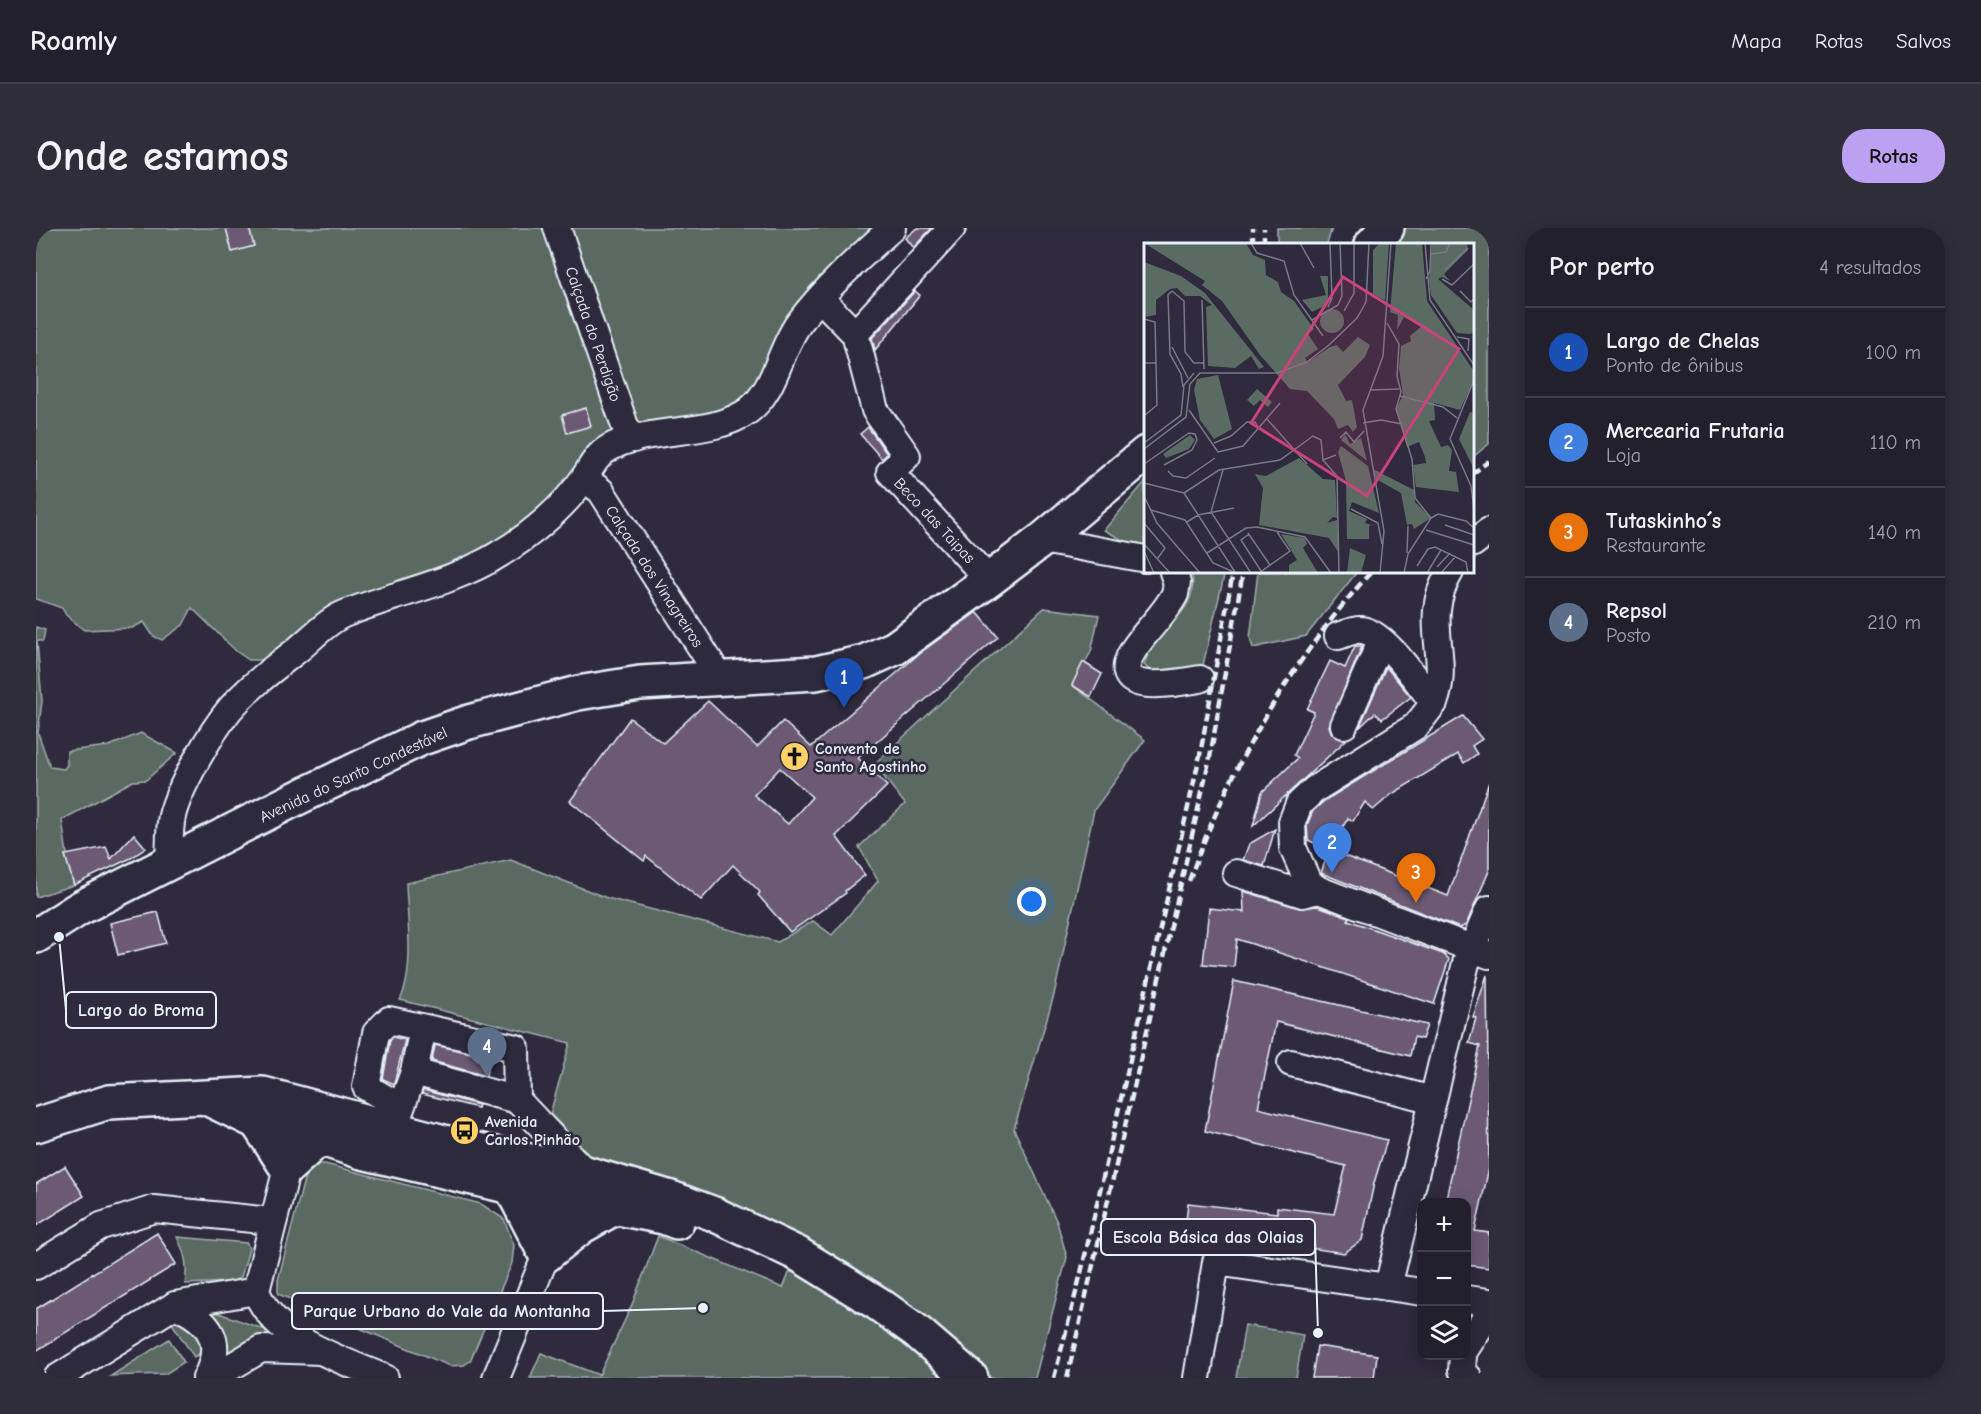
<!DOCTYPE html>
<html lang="pt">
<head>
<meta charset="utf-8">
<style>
	:root { --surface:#23202e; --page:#2f2d3a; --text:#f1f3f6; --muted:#a3a3aa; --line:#403e4a; --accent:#bca0f2 }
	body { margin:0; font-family:"Comic Neue",sans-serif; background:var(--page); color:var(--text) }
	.controls { position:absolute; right:18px; bottom:18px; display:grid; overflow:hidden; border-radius:12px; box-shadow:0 3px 15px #0003 }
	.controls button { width:54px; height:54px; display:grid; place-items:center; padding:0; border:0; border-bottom:2px solid var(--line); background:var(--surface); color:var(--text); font:30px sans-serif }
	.you { position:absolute; left:996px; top:674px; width:21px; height:21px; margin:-15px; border:4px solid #fff; border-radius:50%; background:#1a73e8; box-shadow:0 0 0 9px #1a73e833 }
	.badge { display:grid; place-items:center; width:39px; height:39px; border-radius:50%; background:var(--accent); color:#fff; font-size:20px; font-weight:700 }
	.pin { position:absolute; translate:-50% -50px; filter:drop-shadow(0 2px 3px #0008) }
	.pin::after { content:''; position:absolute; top:32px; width:21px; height:18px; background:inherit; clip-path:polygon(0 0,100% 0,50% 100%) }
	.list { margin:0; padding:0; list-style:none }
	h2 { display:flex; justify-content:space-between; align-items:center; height:78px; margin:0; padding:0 24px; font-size:26px }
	h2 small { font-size:20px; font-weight:400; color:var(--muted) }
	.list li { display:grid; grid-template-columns:39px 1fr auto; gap:18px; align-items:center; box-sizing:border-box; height:90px; padding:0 24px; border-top:2px solid var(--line) }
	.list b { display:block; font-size:22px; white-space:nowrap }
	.list p { margin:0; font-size:20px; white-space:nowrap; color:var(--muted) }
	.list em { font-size:20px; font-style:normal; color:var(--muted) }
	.icon { flex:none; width:33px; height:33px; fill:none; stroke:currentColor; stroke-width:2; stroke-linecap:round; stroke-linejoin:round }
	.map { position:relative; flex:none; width:1453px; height:1150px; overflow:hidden; border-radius:24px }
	header { display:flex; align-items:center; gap:36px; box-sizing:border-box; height:84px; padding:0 30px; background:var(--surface); border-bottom:2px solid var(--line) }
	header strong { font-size:28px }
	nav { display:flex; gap:33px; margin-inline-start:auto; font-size:21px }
	.intro { display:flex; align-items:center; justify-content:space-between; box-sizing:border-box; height:144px; padding:0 36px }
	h1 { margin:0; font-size:42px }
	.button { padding:15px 27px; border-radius:24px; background:var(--accent); color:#111; font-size:21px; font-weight:700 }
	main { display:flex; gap:36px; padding:0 36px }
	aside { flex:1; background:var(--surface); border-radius:24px; box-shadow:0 3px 15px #0003 }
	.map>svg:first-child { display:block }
	.green { fill:#5a6b63; stroke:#a1aeae; stroke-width:1.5 }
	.building { fill:#6c5a74; stroke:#e8f1f8; stroke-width:1.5; fill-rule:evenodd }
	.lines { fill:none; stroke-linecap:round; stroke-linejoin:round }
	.minor-casing { stroke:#e8f1f8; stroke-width:30 }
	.major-casing { stroke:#e8f1f8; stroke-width:38 }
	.minor { stroke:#2f2a3d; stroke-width:26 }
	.major { stroke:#2f2a3d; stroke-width:33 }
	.rail { stroke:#e8f1f8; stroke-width:4.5; stroke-dasharray:9 4.5; stroke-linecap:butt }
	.labels { text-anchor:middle; stroke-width:5; stroke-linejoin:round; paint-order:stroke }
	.street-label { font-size:16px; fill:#e8f1f8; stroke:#2f2a3d }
	.poi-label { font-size:16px; font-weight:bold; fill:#e8f1f8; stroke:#2f2a3d; text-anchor:start }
	.inset-road { fill:none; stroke:#797a88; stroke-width:1.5 }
	.view { fill:#ca437a; fill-opacity:0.15; stroke:#ca437a; stroke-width:3 }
	.inset-edge { fill:none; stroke:#e8f1f8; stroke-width:3 }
	.leader { fill:none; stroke:#e8f1f8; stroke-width:2 }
	.callout-dot { fill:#e8f1f8; stroke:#2f2a3d; stroke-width:2 }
	.callout { fill:#2f2a3d; stroke:#e8f1f8; stroke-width:2 }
	.callout-label { font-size:18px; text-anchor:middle; font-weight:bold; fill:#e8f1f8 }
</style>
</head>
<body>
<header>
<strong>Roamly</strong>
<nav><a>Mapa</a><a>Rotas</a><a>Salvos</a></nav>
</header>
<div class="intro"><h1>Onde estamos</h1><a class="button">Rotas</a></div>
<main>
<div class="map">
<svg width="1453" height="1150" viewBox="0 0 1453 1150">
	<rect width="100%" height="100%" fill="#2f2a3d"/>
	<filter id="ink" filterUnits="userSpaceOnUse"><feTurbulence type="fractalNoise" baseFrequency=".0167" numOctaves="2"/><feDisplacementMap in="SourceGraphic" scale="12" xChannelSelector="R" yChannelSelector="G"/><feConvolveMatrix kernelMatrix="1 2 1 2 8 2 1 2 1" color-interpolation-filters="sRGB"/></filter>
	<g filter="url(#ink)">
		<!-- green -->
		<g class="green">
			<polygon points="0,0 518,0 580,197 507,282 453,321 233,432 213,432 201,424 156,380 147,397 126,412 117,408 108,394 96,400 48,402 30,387 26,380 0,371"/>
			<polygon points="521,0 856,0 822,30 719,177 598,211"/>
			<polygon points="1241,0 1296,0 1291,16 1241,16"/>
			<polygon points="1366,0 1453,0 1453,216 1437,229 1436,16 1352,16"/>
			<polygon points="1109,254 1109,319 1094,316 1068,302"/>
			<path d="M1155,344H1189L1167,437L1117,445L1108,437C1117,403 1167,383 1155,344Z"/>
			<polygon points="1222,344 1321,344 1270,408 1217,420 1214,410"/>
			<path d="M1008,380L1063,387L1055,424L1036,457L1109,512L1058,582L1018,767L978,901L1021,994L1031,1029L999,1150H494L505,1125L563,1147L595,1079L622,1008L747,1060L765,1016L557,930L514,886L534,815L364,772C379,743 371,689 370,655L475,632L571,670L742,714L777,693L796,707L842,653L823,619L869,576L838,536Z"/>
			<polygon points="0,399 9,402 7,413 1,413 6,473 2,505 14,539 28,541 31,537 31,523 73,518 105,505 141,525 110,552 97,553 26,592 31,626 29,627 38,657 0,669"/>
			<polygon points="281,936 289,936 445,976 468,991 478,1017 476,1035 434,1133 428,1137 414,1138 242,1066 242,1052 269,948"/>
			<path d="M141,1009L211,1015L213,1021L205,1049L197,1054L149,1056C152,1037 149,1025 141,1009Z"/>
			<polygon points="172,1084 183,1085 241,1106 238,1112 190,1129"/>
			<path d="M135,1094C156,1094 160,1105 169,1122L158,1129Z"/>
			<polygon points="1209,1097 1267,1107 1260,1150 1200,1150"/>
			<polygon points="133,1111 148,1134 129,1146 75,1148"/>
		</g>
		<!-- building -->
		<g class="building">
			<polygon points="190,0 213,0 218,18 196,24"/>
			<polygon points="881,0 896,0 877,20 869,10"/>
			<polygon points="879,63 884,67 839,122 836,110"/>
			<polygon points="550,180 555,198 531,205 526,187"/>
			<polygon points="832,199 851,226 846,231 824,206"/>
			<path d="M941,384L962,409L822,530L851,558L800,608L829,647L809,663L810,665L754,704L722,667L724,664L697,637L665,672L610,628L608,633L534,573L594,490L627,515L672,473L721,519L747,493L775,519L885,424ZM744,540L776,569L752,596L718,567Z"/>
			<polygon points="1319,418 1326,418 1293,498 1296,506 1310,512 1217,598 1226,564 1262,530 1258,527 1278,484 1271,481 1294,433 1309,440"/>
			<polygon points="1047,434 1066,446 1055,469 1036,457"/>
			<polygon points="1350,439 1375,469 1346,491 1339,485 1323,500"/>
			<polygon points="1427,488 1446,511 1436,518 1441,526 1428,535 1422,526 1356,566 1337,582 1329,574 1317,593 1312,590 1293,622 1412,668 1453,554 1453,643 1430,697 1424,700 1285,645 1293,622 1272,612 1271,597 1277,583 1288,573"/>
			<polygon points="1239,601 1228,638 1207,632 1213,616"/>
			<polygon points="98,606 110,620 95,630 38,657 29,627 70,619 75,631"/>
			<polygon points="1207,663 1263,680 1282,678 1313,689 1312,692 1407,726 1413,731 1398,776 1201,711 1198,739 1167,736 1173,680 1208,684"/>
			<polygon points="122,684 130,715 82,727 74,695"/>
			<polygon points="1451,747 1453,940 1439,1003 1453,1005 1453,1040 1431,1037 1431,975 1409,975 1444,818 1433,815 1440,790 1437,789"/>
			<polygon points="1198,753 1391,797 1386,811 1378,809 1374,828 1240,794 1222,880 1351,912 1338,955 1326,1012 1308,1025 1149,1002 1152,975 1241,985 1241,979 1298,986 1310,938 1169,903"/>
			<polygon points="357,809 369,812 358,856 347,851 354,812"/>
			<polygon points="399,817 453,829 450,848 396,833"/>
			<polygon points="387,862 443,877 442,880 386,866"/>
			<polygon points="29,938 48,968 0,998 0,956"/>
			<polygon points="121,1005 140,1036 0,1123 0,1081"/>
			<polygon points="1281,1118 1341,1127 1338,1150 1276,1150"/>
		</g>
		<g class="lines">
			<defs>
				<g id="minor">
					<polyline points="521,0 589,198 598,211"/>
					<polyline points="785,71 819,106 839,182 871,228 854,244 953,352"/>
					<polyline points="819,106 916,0"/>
					<polyline points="548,250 565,263 685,451"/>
					<polyline points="1006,312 1110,331"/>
					<polyline points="1436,316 1453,303"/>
					<path d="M1137,344L1141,355L1139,366C1129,386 1110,402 1098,421C1067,470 1141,455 1164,451"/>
					<path d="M1302,408C1309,406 1318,401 1325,402C1348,403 1384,458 1398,475L1380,498L1279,561L1263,576L1256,594L1257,620L1272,654L1283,662L1453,727"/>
					<path d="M1398,475C1416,429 1384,393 1414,344"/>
					<polyline points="1308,497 1345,413"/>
					<path d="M133,634C134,619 133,602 136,588C143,559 175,504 194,481C213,459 237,441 260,423C274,412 291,393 308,386C360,365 418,355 465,325C495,307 528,279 548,250C558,235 561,225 579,217C618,199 677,208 712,183C740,162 743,122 763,95C789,60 824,29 856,0"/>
					<polyline points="1200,645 1267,666 1283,662"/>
					<polyline points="1255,835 1397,872"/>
					<polyline points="378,844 387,800"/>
					<polyline points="365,879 330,859 340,805 353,792 480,820 481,872"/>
					<polyline points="360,894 378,844 481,872 550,945"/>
					<path d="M251,940L220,1063C239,1112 304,1131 349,1150"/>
					<polyline points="0,1038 65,998 118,981 236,993"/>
					<polyline points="1352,1059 1430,735 1453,681"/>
					<polyline points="1430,1071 1453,1074"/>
					<path d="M139,1077C174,1093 189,1113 170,1150"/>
					<polyline points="1430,1120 1453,1085"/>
					<polyline points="1427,1128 1426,1142 1433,1150"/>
					<polyline points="21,1150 139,1077 220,1063"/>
					<polyline points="176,1150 225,1121 285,1123"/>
					<polyline points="460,1150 510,1027"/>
					<polyline points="1161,1150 1180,1034 1386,1064"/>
				</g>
				<g id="major">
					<polyline points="1336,16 1351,0"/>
					<polyline points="0,708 44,680 255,573 386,510 433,494 542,465 604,455 780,445 828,434 859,420 953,352 1006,312 1110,225"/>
					<polyline points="173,871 221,894 252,900 326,924 475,959 628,989 641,994"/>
					<polyline points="221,894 251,940 284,910 300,901"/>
					<polyline points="0,897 73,874 227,866 423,918 550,945 635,970 678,986 762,1026 841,1075 879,1102 935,1150"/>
					<path d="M500,951C522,981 519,993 510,1027"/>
					<polyline points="475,959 510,1027"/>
					<polyline points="510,1027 545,999 580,979"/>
				</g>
			</defs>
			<!-- minor casing -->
			<use href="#minor" class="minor-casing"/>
			<!-- major casing -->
			<use href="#major" class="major-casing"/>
			<!-- minor -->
			<use href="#minor" class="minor"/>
			<!-- major -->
			<use href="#major" class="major"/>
			<!-- rail -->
			<g class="rail">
				<polyline points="1217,16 1217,0"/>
				<polyline points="1228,16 1228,0"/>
				<polyline points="1436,246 1453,233"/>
				<path d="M1153,653C1193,540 1255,433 1335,344"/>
				<polyline points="1018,1150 1045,1045 1164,527 1197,344"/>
				<polyline points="1031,1150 1174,529 1207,344"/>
			</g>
		</g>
	</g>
	<!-- icons -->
	<defs>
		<symbol id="church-disc" viewBox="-11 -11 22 22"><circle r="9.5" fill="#ffd166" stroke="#2f2a3d"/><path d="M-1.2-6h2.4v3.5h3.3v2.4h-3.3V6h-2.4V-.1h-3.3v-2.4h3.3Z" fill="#111"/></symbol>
		<symbol id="bus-disc" viewBox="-11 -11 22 22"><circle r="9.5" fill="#ffd166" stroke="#2f2a3d"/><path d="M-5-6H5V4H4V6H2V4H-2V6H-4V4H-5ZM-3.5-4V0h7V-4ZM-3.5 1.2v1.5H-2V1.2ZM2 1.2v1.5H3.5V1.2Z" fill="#111"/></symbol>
	</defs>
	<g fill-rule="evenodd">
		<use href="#church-disc" x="742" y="512" width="33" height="33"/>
		<use href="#bus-disc" x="412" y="886" width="33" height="33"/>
	</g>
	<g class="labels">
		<!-- street labels -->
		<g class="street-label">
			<text transform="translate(558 106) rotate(71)" y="6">Calçada do Perdigão</text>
			<text transform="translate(899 292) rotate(47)" y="6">Beco das Taipas</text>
			<text transform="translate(619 348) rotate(57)" y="6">Calçada dos Vinagreiros</text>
			<text transform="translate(317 546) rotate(-25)" y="6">Avenida do Santo Condestável</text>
		</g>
		<!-- poi labels -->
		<g class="poi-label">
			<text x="779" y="526">Convento de<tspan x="779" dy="18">Santo Agostinho</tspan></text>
			<text x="449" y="899">Avenida<tspan x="449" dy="18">Carlos Pinhão</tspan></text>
		</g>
	</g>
	<!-- overview -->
	<g transform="translate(1108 15)">
		<rect width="330" height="330" fill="#2f2a3d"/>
		<path d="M0,0H102L109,12L121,17L122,32L134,39L137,49L150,58L170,86L164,91L174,106L161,115L164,119L186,104L193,102L199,109L214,94L226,102L221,114L194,142L202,158L208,157L213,184L209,189L204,182L194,186L190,176L163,148L146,146L116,112L78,58L58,42L61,38ZM236,0H245L241,58L229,51V7ZM252,0H278L283,58L329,127L330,137L316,167L290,160L291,177L285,178L297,204L304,202L308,207L305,228L312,229L315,249L272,244L269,222L282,220L281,214L275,199L263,204L252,166L259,152L255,125L257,103L267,98L266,93L278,83L260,74L253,87L254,72L246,69ZM288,0H323L324,7L300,31L306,38L298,34L294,36L330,67V89L326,91L313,90L287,52L285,37ZM0,19L37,33L61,50L120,124L115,126L107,113L91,125L64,123L62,64L68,62L56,53H41L33,45L26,46L12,57V72L0,74ZM176,33H184V55L180,63L168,69L158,57L182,52ZM176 78a12 12 0 1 1 24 0a12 12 0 1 1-24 0ZM74,132L88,186L70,196L56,177L50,147L53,136ZM113,146L128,159L124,164L116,157L110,163L103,157ZM326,169L330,170V226L315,196ZM201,191L206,201L217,195L223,218L197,197ZM46,192L51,197L45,206L22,215L19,211ZM197,203L224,223L235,270L208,259L205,268L223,276L221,280L227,282L233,281L225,283V296H203L202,238L194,209ZM155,215L179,236L191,237L193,275L189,274L183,280L193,277L195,310L185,295L115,282L119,245L111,231L122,233ZM229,226L270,247L271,259L287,275L270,286L268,281L263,282L257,250L232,236ZM137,291L161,295L163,301L159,305L174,330H145V322L153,317ZM206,305L222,312L217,330H203Z" fill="#5a6b63"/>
		<path class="inset-road" d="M107,0L113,10L140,18L150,52L179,93M156,0L170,25M281,0L286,57L330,122M287,11L302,9L306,0M301,27L324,5M282,36L286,28L287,0M298,36L308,42L330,21M28,48L24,52L26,111L37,131L39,144M28,48L40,58L41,109L50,120H60M316,48L327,59L330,56M58,57L60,126M194,62L198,53L196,0M184,64L188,55L186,0M200,68L210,50V0M0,76L11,79L12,120H0M168,77L194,62M243,80L255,101L253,133L257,149L252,166L268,216L271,255L287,275M313,94L325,96L324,108M28,104L44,135M226,147L255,146M256,153L299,164L313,175M45,167L74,209M0,173L13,162L12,120M123,176L163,221M219,180L237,177L258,181M196,195L202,189L210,199L220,188M0,200L37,172L40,142L50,130M70,200L87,193L103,179H111L115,186M0,206L42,174L46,141L56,130H133L163,119L185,102L213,75L222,59L225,0M74,209L99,203L136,160M179,217L193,233L195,330M0,221L45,190L51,191L53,197L48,207L20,222M79,227L67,269L107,330M24,228L29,233L42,235L71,215M0,240L40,250M327,243L306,196L330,137M327,243L330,266M40,250L75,227L136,217L169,193L177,197L179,217L192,212M40,250L91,329M0,253L13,280L56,330M207,266L234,280L238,301M7,267L41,277L69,320L92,330M287,275L294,271L322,278L330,285M43,279L54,272L90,265M0,280L21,305L14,315M301,282L330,292M282,287L330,302M104,290L126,322M105,291L97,297L117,328M0,301L26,330M0,308L10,330M63,310L102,285L113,284L161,294L187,330M263,310L264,283M273,323L284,306L291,304L322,319L324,330M293,324L306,310M115,330L146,308L133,289M236,330L240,288L219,167L239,113L247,0M260,330L264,311L287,275M283,330L297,307M297,330L312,313"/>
		<path class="view" d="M199,34L315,106L223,253L107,180Z"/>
		<rect width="330" height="330" class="inset-edge"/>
	</g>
	<!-- callouts -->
	<path class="leader" d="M23 709L30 782M1282 1105L1279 1009M667 1080L567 1083"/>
	<g class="callout-dot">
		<circle cx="23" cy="709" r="6"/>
		<circle cx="1282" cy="1105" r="6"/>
		<circle cx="667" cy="1080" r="6"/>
	</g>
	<g class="callout">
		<rect x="30" y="764" width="150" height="36" rx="6"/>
		<rect x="1065" y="991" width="214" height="36" rx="6"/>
		<rect x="256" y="1065" width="311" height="36" rx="6"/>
	</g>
	<g class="callout-label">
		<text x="105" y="788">Largo do Broma</text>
		<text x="1172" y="1015">Escola Básica das Olaias</text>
		<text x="411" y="1089">Parque Urbano do Vale da Montanha</text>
	</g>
</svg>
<div class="controls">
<button>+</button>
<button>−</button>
<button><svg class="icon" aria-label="layers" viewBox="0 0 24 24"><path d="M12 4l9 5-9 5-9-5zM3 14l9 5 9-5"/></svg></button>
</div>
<div class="you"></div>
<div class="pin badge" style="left:808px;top:480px;background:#1a4fb4">1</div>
<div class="pin badge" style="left:1296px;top:645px;background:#3f7fe0">2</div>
<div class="pin badge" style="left:1380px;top:675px;background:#e8710a">3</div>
<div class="pin badge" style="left:451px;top:849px;background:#5c6f8a">4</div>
</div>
<aside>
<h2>Por perto<small>4 resultados</small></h2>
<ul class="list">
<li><span class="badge" style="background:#1a4fb4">1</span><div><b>Largo de Chelas</b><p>Ponto de ônibus</p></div><em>100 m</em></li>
<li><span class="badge" style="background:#3f7fe0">2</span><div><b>Mercearia Frutaria</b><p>Loja</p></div><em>110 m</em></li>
<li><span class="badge" style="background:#e8710a">3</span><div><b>Tutaskinho´s</b><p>Restaurante</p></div><em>140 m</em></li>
<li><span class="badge" style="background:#5c6f8a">4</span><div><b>Repsol</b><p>Posto</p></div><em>210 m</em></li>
</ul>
</aside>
</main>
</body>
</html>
